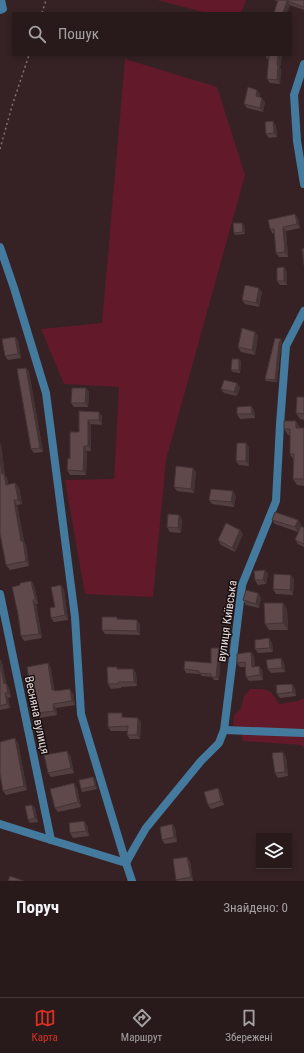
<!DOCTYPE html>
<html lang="uk">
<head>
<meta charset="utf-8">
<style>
	:root { --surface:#281a1b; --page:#342728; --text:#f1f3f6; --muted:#a5a1a3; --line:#44383a; --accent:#d93025 }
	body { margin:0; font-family:"Roboto Condensed",sans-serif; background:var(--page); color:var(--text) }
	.controls { position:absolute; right:12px; bottom:12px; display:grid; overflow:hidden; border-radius:0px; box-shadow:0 2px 6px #0003 }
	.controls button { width:36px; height:36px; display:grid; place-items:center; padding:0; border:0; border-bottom:1px solid var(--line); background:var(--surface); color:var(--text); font:20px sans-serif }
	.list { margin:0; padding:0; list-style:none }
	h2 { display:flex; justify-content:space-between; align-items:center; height:52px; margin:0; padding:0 16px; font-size:17px }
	h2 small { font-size:13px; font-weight:400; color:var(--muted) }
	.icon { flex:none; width:22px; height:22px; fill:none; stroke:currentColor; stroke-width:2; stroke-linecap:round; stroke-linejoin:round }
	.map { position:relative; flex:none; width:304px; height:881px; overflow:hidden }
	.search { position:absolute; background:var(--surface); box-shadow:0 2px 6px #0003; left:12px; right:12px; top:12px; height:44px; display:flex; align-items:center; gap:10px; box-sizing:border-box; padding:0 14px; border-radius:0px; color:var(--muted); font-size:15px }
	.sheet { height:116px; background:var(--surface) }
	nav { display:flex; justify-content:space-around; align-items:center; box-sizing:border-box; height:56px; border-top:1px solid var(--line); background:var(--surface); font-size:11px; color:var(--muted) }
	nav a { display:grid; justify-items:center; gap:2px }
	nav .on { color:var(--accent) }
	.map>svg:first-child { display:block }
	.green { fill:#621929 }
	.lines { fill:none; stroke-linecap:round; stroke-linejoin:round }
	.path { stroke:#816f71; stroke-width:1.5; stroke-dasharray:2 3; stroke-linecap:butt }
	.minor { stroke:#447a9d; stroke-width:8 }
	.tertiary { stroke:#447a9d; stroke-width:8 }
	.wall { fill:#533f40 }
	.shaded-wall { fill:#433334 }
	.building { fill:#60494b; stroke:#433334 }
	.labels { text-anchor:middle; stroke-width:3; stroke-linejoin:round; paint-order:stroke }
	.street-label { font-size:12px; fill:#eadcdd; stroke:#170e0f }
</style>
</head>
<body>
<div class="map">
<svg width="304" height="881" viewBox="0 0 304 881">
	<rect width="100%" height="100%" fill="#362224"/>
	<!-- green -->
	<g class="green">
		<polygon points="157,0 246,0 241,13 207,13"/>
		<polygon points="125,59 217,87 245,175 166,460 153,597 85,594 65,480 114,479 119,387 64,384 41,329 102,323"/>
		<path d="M250,689C268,689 270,688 279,704L298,701L304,698V748L301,745L243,741L241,733L233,726L234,715L241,709L244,696Z"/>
	</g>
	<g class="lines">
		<!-- path -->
		<g class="path">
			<polyline points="42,13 46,0"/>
			<polyline points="0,149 12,106 29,55"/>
		</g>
		<!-- minor -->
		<g class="minor">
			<polyline points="0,10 3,9 1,0"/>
			<polyline points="0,247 14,288 46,393 75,617 81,714 126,863"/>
			<polyline points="0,594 51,840"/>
			<polyline points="224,730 304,733"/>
		</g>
		<!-- tertiary -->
		<g class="tertiary">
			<polyline points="304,64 294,95 297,141 304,184"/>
			<polyline points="0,824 51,840 126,863"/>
			<polyline points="126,863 136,845 146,828 201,761 219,743 224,730 242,585 276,501 280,424 286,346 304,311"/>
			<polyline points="126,863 132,881"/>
		</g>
	</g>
	<!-- wall -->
	<g class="wall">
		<polygon points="274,0 304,0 304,10 290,5"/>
		<polygon points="265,55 282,55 280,68 281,69 280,84 270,83 267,79 269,59 267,59"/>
		<polygon points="260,94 260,97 265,102 263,112 247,108 244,104"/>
		<polygon points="276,126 277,137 269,138 266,134"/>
		<polygon points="295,214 298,219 300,228 286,231 288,257 279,257 276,253 275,233 273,234 270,229"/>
		<polygon points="244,225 245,234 235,235 234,233"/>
		<polygon points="287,272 287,285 280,285 277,281"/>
		<polygon points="262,292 259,307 245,304 242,300"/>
		<polygon points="255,332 258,336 255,355 241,352 238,347"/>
		<polygon points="15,337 18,341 21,358 8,360 5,356"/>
		<polygon points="281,339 282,342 281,346 277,382 266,381 265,379"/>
		<polygon points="241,361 240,373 233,372 231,370"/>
		<polygon points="26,368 29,372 43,452 34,453 31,449"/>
		<polygon points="240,387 237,396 224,393 221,389"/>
		<polygon points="86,388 89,392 88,407 74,407 71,403"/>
		<polygon points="304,397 304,420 300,419 296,413"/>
		<polygon points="251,406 254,410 255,418 240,419 237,414"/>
		<polygon points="79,411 102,416 102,425 91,424 91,451 87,451 86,475 70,475 67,470 70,459 79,432"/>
		<polygon points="300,427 300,428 304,428 304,486 297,485 293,479 293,459 290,454 290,435 288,435 284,429"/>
		<polygon points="246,443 249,448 249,466 239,465 236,461"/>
		<polygon points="1,444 5,476 7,478 8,484 15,483 19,488 22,504 17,505 24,541 26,545 29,566 10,570 6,565"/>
		<polygon points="193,468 196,472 194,493 177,491 174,487"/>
		<polygon points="236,496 234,507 212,504 209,500"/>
		<polygon points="182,519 181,533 170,532 167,527"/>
		<polygon points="272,520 301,524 298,532 275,524"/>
		<polygon points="304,528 304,547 298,544 295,540"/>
		<polygon points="240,530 243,534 235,552 221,545 218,540"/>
		<polygon points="265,570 268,574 266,584 258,585 255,580"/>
		<polygon points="294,579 293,595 276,594 273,589"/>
		<polygon points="31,581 34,585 38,604 36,604 42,638 24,641 21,636"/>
		<polygon points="64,589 68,620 54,622 51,618 55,607"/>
		<polygon points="261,597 259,608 246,605 243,600"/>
		<polygon points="287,609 288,630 269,630 265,624"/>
		<polygon points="140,624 140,635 105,634 102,630"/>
		<polygon points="269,638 272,643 273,652 258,653 255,649"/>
		<polygon points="219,648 221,651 219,680 214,680 212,677 202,676 200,674 186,673 184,669 211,663"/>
		<polygon points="254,656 255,667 259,666 262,670 263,680 249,681 246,677 245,667 240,667 237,663"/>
		<polygon points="281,658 284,663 285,672 271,673 268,669"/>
		<polygon points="0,659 2,663 6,683 9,688 11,697 8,698 10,708 0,710"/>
		<polygon points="48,663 51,668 54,690 56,691 73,693 75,705 56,708 57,715 40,718 37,713 32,691 30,688"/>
		<polygon points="133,669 136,673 137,686 121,687 121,688 111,689 108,684"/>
		<polygon points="292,684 295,688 296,696 280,698 277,694"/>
		<polygon points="125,717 141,722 140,739 130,739 127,735 127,731 111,731 108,727"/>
		<polygon points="18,743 27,790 6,795 3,791"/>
		<polygon points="70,755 74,773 51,777 48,773"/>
		<polygon points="286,757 288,776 278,778 275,773"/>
		<polygon points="93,777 95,779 97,789 82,792 81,789"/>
		<polygon points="77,788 81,807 58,812 55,808"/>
		<polygon points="218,788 221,793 224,805 211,809 208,805"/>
		<polygon points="32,805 35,808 38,822 30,823 28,820"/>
		<polygon points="172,824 175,828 177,842 165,844 162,840"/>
		<polygon points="87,825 89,836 73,838 70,833"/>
		<polygon points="187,857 190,861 193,881 177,881 176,880"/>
	</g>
	<!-- shaded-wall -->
	<g class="shaded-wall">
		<polygon points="287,1 290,5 287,13 283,13"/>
		<polygon points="278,55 282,55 280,68 281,69 280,84 277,80 277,65"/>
		<polygon points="257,90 260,94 259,100 256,96"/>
		<polygon points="262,98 265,102 263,112 260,108"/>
		<polygon points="273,121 276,126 277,137 274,133"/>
		<polygon points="295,214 298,219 300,228 297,224"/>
		<polygon points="242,223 244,225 245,234 243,232"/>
		<polygon points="283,227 286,231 288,257 285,252"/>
		<polygon points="284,267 287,272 287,285 284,281"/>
		<polygon points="259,288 262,292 259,307 256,303"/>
		<polygon points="255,332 258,336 255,355 252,350"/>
		<polygon points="15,337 18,341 21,358 18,354"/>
		<polygon points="281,339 282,342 281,346 277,382 275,380 279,343"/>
		<polygon points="239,359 241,361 240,373 239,370"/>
		<polygon points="26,368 29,372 43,452 40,448"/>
		<polygon points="237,383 240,387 237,396 234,392"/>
		<polygon points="86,388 89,392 88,407 85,403"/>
		<polygon points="251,406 254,410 255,418 252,414"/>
		<polygon points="99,412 102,416 102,425 99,420"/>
		<polygon points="88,420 91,424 91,451 88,446"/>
		<polygon points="296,421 300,427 300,435 296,428"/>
		<polygon points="0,443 1,444 5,476 7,478 9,489 6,485 2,474 0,457"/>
		<polygon points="246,443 249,448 249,466 246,461"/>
		<polygon points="84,446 87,451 86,475 83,471"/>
		<polygon points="193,468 196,472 194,493 191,489"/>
		<polygon points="15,483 19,488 22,504 18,500"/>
		<polygon points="233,491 236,496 234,507 231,502"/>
		<polygon points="14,500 17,505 24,541 26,545 29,566 26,561 21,541"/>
		<polygon points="179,515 182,519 181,533 178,528"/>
		<polygon points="298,520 301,524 298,532 295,527"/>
		<polygon points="240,530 243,534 235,552 232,548"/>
		<polygon points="265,570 268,574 266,584 263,580"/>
		<polygon points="291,575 294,579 293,595 290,590"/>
		<polygon points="31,581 34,585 38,604 35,599"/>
		<polygon points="61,585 64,589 68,620 65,615"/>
		<polygon points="258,593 261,597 259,608 256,604"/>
		<polygon points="33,600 36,604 42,638 39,634"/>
		<polygon points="283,603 287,609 288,630 283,623"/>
		<polygon points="137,620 140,624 140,635 137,631"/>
		<polygon points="269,638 272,643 273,652 270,648"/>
		<polygon points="219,648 221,651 219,680 216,677"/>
		<polygon points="251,652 254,656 255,671 252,667"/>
		<polygon points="281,658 284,663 285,672 282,668"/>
		<polygon points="0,659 2,663 7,688 4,684"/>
		<polygon points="48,663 51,668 55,695 52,690"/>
		<polygon points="259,666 262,670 263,680 260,675"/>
		<polygon points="133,669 136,673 137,686 134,682"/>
		<polygon points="6,683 9,688 11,697 8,693"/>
		<polygon points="292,684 295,688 296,696 293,692"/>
		<polygon points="70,689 73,693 75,705 72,701"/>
		<polygon points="5,693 8,698 10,708 7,704"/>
		<polygon points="53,704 56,708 57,715 54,711"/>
		<polygon points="138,718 141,722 140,739 137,735"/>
		<polygon points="15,738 18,743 27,790 24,786"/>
		<polygon points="67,751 70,755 74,773 71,768"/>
		<polygon points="283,752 286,757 288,776 285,772"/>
		<polygon points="93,777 95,779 97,789 95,786"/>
		<polygon points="74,783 77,788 81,807 78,802"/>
		<polygon points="218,788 221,793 224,805 221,801"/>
		<polygon points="32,805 35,808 38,822 35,818"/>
		<polygon points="84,821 87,825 89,836 86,831"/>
		<polygon points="172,824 175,828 177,842 174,837"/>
		<polygon points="187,857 190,861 193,881 191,877"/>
	</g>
	<!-- building -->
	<g class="building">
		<polygon points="278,0 304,0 304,7 287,1 283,13 274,13"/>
		<polygon points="269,55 278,55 277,65 278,65 277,80 267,79"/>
		<polygon points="248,87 257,90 256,96 262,98 260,108 244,104"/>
		<polygon points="273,121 274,133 266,134 265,122"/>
		<polygon points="295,214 297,224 283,227 285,252 276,253 274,229 270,229 268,220"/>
		<polygon points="233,223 242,223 243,232 234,233"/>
		<polygon points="304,248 304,265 302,249"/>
		<polygon points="284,267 284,281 277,281 277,268"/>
		<polygon points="245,285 259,288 256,303 242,300"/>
		<polygon points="242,328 255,332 252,350 238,347"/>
		<polygon points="15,337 18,354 5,356 2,339"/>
		<polygon points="275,338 281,339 279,343 275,380 265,379"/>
		<polygon points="232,359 239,359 239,370 231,370"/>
		<polygon points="26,368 40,448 31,449 17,369"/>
		<polygon points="224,380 237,383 234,392 221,389"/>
		<polygon points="72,388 86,388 85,403 71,403"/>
		<polygon points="297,397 304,397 304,414 296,413"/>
		<polygon points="251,406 252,414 237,414 237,407"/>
		<polygon points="79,411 99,412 99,420 88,420 88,446 84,446 83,471 67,470 68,458 70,459 70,432 79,432"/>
		<polygon points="284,421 296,421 296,428 304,428 304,479 293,479 294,454 290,454 290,429 284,429"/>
		<polygon points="237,443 246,443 246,461 236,461"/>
		<polygon points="0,457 2,474 4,474 6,485 15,483 18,500 14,500 21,541 23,541 26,561 6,565 0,534"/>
		<polygon points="176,466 193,468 191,489 174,487"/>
		<polygon points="211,489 233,491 231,502 209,500"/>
		<polygon points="275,512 298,520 295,527 272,520"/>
		<polygon points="168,514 179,515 178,528 167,527"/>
		<polygon points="226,523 240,530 232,548 218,540"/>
		<polygon points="301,526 304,528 304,544 295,540"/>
		<polygon points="265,570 263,580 255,580 254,571"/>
		<polygon points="274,574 291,575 290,590 273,589"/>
		<polygon points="31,581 35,599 33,600 39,634 21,636 18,614 12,587 20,585 20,583"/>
		<polygon points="61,585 65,615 51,618 50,608 55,607 51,587"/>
		<polygon points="246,590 258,593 256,604 243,600"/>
		<polygon points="264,603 283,603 283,623 265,624"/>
		<polygon points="102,617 117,617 117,619 137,620 137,631 102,630"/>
		<polygon points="269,638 270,648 255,649 255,640"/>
		<polygon points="211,648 219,648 216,677 211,677 211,674 199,673 199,671 184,669 185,661 211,663"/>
		<polygon points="251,652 252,667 259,666 260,675 246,677 245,662 237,663 237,654"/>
		<polygon points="281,658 282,668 268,669 266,660"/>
		<polygon points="0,662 4,684 6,683 8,693 5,693 7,704 0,706"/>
		<polygon points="48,663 52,690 55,690 55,691 70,689 72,701 53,704 54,711 37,713 32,687 30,688 27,667"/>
		<polygon points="107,667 117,667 117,669 133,669 134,682 118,682 118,684 108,684"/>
		<polygon points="292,684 293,692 277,694 276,685"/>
		<polygon points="108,713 122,713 122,717 138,718 137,735 127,735 128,726 108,727"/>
		<polygon points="15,738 24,786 3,791 0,774 0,742"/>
		<polygon points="67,751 71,768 48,773 44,755"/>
		<polygon points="283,752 285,772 275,773 272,753"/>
		<polygon points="93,777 95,786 81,789 79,780"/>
		<polygon points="74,783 78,802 55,808 50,789"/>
		<polygon points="218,788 221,801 208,805 204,792"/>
		<polygon points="32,805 35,818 28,820 25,806"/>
		<polygon points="84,821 86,831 70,833 69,823"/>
		<polygon points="172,824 174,837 162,840 160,827"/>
		<polygon points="187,857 191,877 176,880 173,859"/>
		<polygon points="10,876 24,881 8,881"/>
	</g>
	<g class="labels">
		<!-- street labels -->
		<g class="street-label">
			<text transform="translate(227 621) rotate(-82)" y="4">вулиця Київська</text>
			<text transform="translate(37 715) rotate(78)" y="4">Весняна вулиця</text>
		</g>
	</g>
</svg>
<div class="controls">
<button><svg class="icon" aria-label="layers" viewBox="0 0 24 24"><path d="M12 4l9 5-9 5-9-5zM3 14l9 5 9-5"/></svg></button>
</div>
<div class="search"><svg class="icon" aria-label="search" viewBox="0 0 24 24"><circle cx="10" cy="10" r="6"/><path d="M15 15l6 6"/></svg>Пошук</div>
</div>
<section class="sheet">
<h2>Поруч<small>Знайдено: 0</small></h2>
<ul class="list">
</ul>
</section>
<nav>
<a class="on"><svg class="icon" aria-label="map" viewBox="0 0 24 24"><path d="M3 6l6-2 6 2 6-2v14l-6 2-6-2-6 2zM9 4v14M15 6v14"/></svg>Карта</a>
<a><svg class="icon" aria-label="directions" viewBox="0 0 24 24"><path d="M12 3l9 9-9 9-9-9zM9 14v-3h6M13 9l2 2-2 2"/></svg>Маршрут</a>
<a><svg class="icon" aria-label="saved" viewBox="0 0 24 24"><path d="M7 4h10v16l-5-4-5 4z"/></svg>Збережені</a>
</nav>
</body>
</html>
